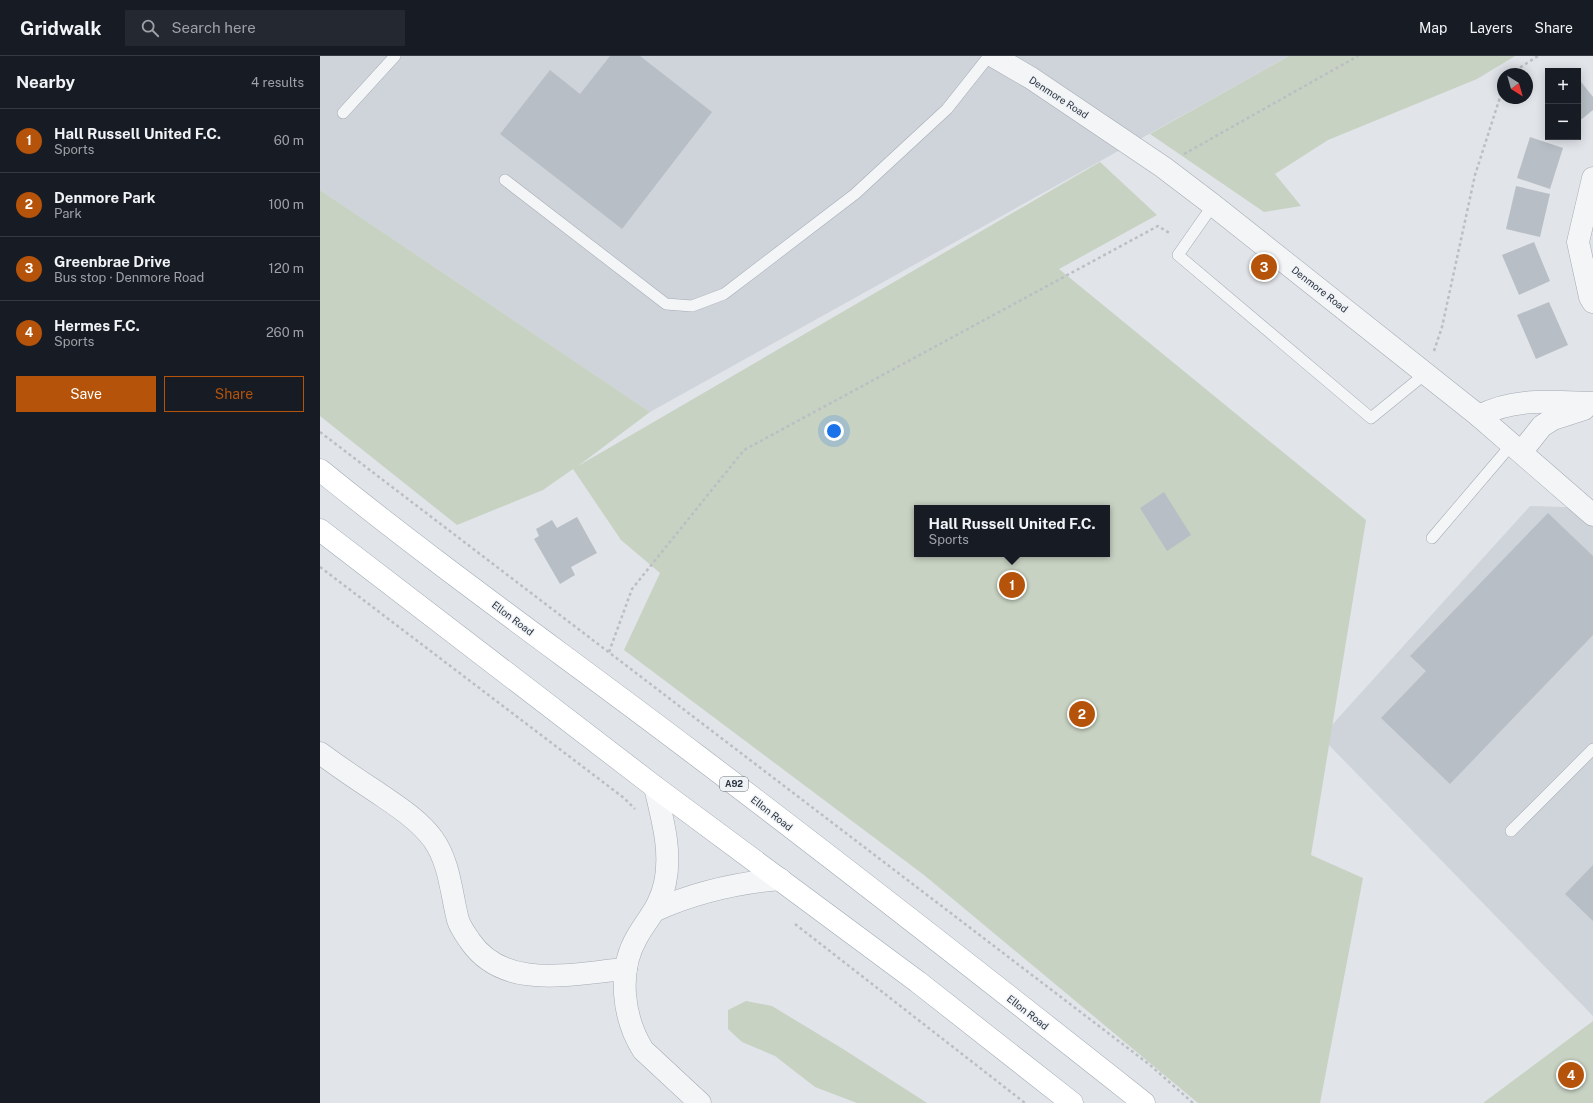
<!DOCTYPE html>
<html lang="en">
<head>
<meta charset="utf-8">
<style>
	:root { --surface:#171b24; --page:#242831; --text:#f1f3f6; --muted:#9ea1a6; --line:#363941; --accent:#b45309 }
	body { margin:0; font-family:"Public Sans",sans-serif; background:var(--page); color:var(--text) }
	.controls { position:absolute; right:12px; top:12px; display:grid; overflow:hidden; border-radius:0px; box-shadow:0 2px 10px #0003 }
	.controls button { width:36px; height:36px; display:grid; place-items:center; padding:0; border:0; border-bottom:1px solid var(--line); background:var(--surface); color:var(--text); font:20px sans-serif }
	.compass { position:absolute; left:1177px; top:12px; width:36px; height:36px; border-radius:50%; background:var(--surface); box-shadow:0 2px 10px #0003; rotate:143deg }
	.you { position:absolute; left:514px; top:375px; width:14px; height:14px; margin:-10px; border:3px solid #fff; border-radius:50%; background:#1a73e8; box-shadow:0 0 0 6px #1a73e833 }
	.badge { display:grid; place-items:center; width:26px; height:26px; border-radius:50%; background:var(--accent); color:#fff; font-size:13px; font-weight:700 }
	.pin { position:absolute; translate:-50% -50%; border:2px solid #fff; box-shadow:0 1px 4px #0006 }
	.popup { position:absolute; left:594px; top:449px; width:196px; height:52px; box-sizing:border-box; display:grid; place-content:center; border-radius:0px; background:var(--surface); filter:drop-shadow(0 1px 3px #0005); font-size:13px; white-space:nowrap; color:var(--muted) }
	.popup b { font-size:15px; color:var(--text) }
	.popup::after { content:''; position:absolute; left:50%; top:100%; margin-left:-8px; border:8px solid transparent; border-top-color:var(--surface) }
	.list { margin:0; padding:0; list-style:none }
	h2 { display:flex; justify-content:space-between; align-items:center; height:52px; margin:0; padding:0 16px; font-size:17px }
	h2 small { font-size:13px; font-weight:400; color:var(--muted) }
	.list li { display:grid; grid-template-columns:26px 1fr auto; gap:12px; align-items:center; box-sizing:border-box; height:64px; padding:0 16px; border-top:1px solid var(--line) }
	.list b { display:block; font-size:15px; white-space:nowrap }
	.list p { margin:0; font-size:13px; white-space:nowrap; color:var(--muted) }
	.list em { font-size:13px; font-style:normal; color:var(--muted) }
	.actions { display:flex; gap:8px; padding:12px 16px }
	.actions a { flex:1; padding:9px 0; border:1px solid var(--accent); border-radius:0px; text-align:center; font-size:14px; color:var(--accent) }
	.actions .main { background:var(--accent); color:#fff }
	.icon { flex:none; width:22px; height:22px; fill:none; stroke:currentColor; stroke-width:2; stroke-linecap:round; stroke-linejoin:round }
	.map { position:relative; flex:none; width:1273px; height:1047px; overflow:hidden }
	header { display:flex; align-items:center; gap:24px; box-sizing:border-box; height:56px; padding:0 20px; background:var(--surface); border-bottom:1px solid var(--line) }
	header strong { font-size:19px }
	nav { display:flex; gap:22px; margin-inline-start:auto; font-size:14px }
	.search { width:280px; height:36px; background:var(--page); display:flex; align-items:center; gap:10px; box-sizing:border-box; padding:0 14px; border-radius:0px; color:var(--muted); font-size:15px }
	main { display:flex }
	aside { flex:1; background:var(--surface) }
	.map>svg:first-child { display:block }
	.built { fill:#cfd4db }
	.green { fill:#c7d2c2; fill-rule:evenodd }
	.building { fill:#b8bec5 }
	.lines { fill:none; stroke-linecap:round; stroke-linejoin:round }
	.service-casing { stroke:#a6abb3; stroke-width:12 }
	.minor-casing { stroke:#a6abb3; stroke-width:23 }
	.tertiary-casing { stroke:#a6abb3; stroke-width:23 }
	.primary-casing { stroke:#a0aab4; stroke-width:23 }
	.path { stroke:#bbbfc4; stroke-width:2.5; stroke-dasharray:3 3; stroke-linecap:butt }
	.service { stroke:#f3f5f7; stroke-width:11 }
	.minor { stroke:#f3f5f7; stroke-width:22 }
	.tertiary { stroke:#f3f5f7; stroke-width:22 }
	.primary { stroke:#fff; stroke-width:22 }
	.labels { text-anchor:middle; stroke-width:3; stroke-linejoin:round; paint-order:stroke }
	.shield { fill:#f0f3f6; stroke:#656d77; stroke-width:1 }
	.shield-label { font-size:9px; font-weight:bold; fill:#2a3340 }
	.street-label { font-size:10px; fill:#2a3340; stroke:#f0f3f6 }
</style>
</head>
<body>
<header>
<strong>Gridwalk</strong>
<div class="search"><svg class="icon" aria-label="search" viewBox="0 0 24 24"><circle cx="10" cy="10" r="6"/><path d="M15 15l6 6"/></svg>Search here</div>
<nav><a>Map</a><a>Layers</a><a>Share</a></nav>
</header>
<main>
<aside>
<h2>Nearby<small>4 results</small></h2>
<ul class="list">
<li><span class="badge">1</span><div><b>Hall Russell United F.C.</b><p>Sports</p></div><em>60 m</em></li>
<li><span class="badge">2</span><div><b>Denmore Park</b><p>Park</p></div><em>100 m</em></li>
<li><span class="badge">3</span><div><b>Greenbrae Drive</b><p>Bus stop · Denmore Road</p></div><em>120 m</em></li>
<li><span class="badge">4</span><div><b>Hermes F.C.</b><p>Sports</p></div><em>260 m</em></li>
</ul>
<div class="actions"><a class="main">Save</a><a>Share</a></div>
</aside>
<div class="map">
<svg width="1273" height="1047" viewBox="0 0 1273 1047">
	<rect width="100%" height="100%" fill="#e1e4e9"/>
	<!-- built -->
	<g class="built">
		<polygon points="0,0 969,0 330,356 0,134"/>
		<polygon points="1210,450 1273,452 1273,960 1001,681"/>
	</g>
	<!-- green -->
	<g class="green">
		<polygon points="969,0 1195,0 1157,23 1008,84 955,118 981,150 944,156 830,78"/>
		<path d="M780,106L837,159L739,213L1046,464L991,799L1043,822L1000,1047H878L604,819L304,594L340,517L301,484L253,413L223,434L137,469L0,360V134L330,356L258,410ZM597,452H787V498H597Z"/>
		<polygon points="426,945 452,950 523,993 607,1047 537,1047 495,1031 455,1000 422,986 408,973 408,954"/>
		<polygon points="1273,965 1273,1047 1163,1047"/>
	</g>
	<!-- building -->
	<g class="building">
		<polygon points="290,0 320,0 392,56 302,173 180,78 230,14 260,38"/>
		<polygon points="1258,22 1273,41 1273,54 1258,66"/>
		<polygon points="1210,81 1243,92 1230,133 1197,122"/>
		<polygon points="1196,130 1230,138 1220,181 1186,173"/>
		<polygon points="1214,186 1230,225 1199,239 1182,199"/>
		<polygon points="1229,246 1248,289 1216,303 1197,259"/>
		<polygon points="844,436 871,479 847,495 820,452"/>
		<polygon points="1228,457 1273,500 1273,579 1130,728 1061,662 1106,615 1090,600"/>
		<polygon points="257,461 277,497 251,511 255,519 240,528 214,483 219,480 216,473 232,464 237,472"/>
		<polygon points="1273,809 1273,865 1245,838"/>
	</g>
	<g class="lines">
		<defs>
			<g id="service">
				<polyline points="23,57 75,0"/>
				<polyline points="185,124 346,248 372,250 404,238 535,138 627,53 669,0"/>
				<polyline points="893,149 858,199 1051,362 1105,318"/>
				<polyline points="1112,482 1192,388"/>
				<polyline points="1191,775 1273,693"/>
			</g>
			<g id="minor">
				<polyline points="1273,122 1258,186 1270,241 1273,246"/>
				<path d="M1159,360C1194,341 1234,346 1273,347"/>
				<polyline points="1202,395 1222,370 1233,363 1264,353"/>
				<path d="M0,697C19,711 38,724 58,737C77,750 99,764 113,783C130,807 131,837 138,864C140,871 146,879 150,885C185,936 254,917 306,913"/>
				<path d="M335,731C342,762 352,795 345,827C339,853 329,860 317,881C297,915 303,962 323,994L380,1047"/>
				<path d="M336,854C376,836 416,827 460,823"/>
			</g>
			<polyline id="tertiary" points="673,0 711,22 843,111 893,149 1159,360 1273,459"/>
			<g id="primary">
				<path d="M0,414C122,513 250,603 375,698C526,812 675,929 824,1047"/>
				<polyline points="0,474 335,731 598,926 752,1047"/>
			</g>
		</defs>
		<!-- service casing -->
		<use href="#service" class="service-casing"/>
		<!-- minor casing -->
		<use href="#minor" class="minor-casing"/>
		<!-- tertiary casing -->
		<use href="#tertiary" class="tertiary-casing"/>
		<!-- primary casing -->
		<use href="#primary" class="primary-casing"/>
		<!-- path -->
		<g class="path">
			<polyline points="1190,18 1218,0"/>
			<polyline points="864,98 1038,0"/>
			<polyline points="1114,295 1122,271 1155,119 1183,32"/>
			<polyline points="0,376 830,1009 873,1047"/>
			<polyline points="0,511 304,742 315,753"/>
			<polyline points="289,596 312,533 424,394 838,170 851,178"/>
			<polyline points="475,868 705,1047"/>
		</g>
		<!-- service -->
		<use href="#service" class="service"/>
		<!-- minor -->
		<use href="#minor" class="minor"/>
		<!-- tertiary -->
		<use href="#tertiary" class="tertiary"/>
		<!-- primary -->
		<use href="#primary" class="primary"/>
	</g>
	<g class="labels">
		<!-- shield labels -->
		<rect class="shield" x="400" y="721" width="28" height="14" rx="3"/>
		<g class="shield-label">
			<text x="414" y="731">A92</text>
		</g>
		<!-- street labels -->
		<g class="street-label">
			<text transform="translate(739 41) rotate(33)" y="4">Denmore Road</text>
			<text transform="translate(1000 233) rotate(38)" y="4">Denmore Road</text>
			<text transform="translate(193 562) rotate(37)" y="4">Ellon Road</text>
			<text transform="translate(452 757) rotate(38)" y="4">Ellon Road</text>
			<text transform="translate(708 956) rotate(38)" y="4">Ellon Road</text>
		</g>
	</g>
</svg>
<div class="controls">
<button>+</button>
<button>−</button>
</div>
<svg class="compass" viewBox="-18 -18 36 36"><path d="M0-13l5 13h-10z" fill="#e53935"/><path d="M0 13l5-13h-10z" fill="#9ea1a6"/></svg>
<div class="you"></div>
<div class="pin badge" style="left:692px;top:529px">1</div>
<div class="popup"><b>Hall Russell United F.C.</b>Sports</div>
<div class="pin badge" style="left:762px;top:658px">2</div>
<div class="pin badge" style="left:944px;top:211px">3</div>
<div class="pin badge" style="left:1251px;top:1019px">4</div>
</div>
</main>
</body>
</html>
